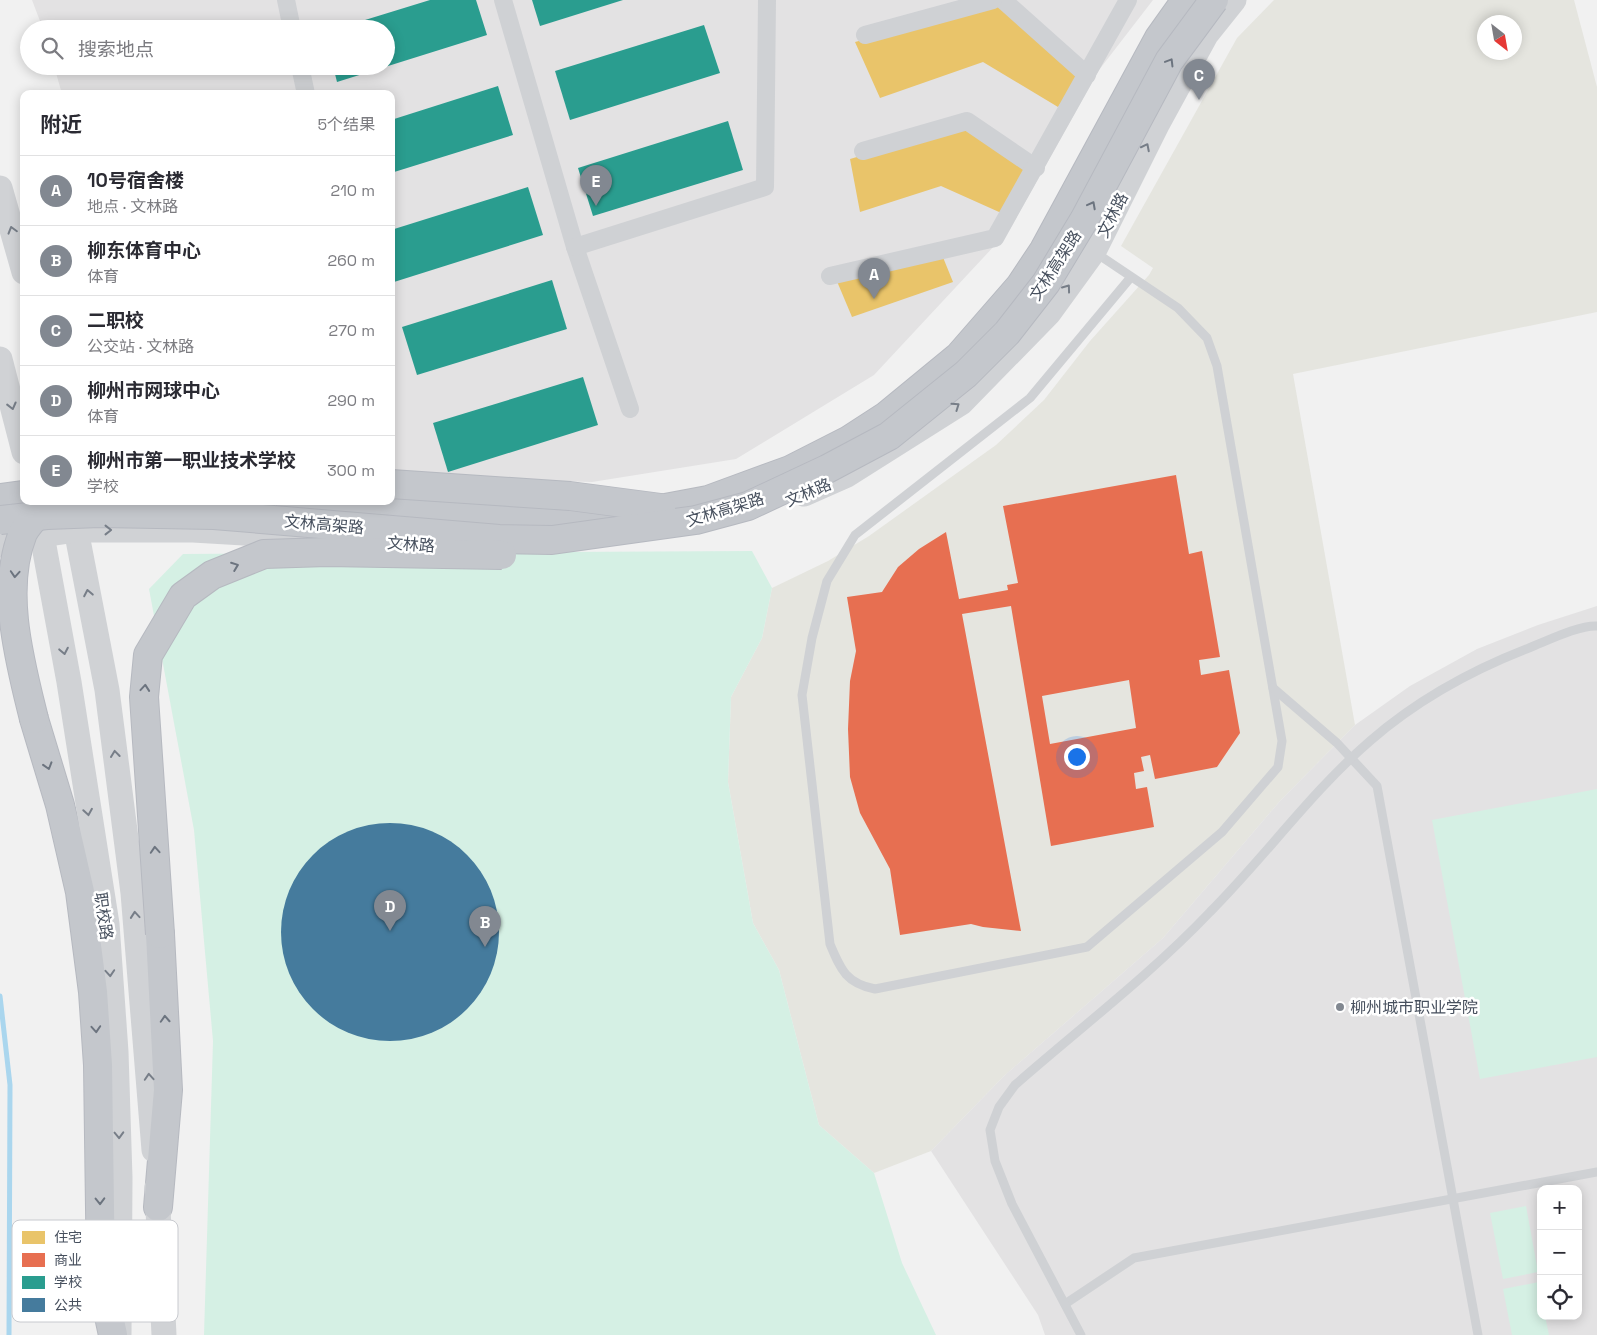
<!DOCTYPE html>
<html lang="zh">
<head>
<meta charset="utf-8">
<style>
	:root { --surface:#fff; --page:#f2f2f3; --text:#2b2b33; --muted:#7c7c81; --line:#e1e1e2; --accent:#828891 }
	body { margin:0; font-family:"Space Grotesk","Noto Sans SC",sans-serif; background:var(--page); color:var(--text) }
	.controls { position:absolute; right:15px; bottom:15px; display:grid; overflow:hidden; border-radius:10px; box-shadow:0 2px 12px #0003 }
	.controls button { width:45px; height:45px; display:grid; place-items:center; padding:0; border:0; border-bottom:1px solid var(--line); background:var(--surface); color:var(--text); font:25px sans-serif }
	.compass { position:absolute; left:1477px; top:15px; width:45px; height:45px; border-radius:50%; background:var(--surface); box-shadow:0 2px 12px #0003; rotate:149deg }
	.you { position:absolute; left:1076px; top:756px; width:18px; height:18px; margin:-12px; border:4px solid #fff; border-radius:50%; background:#1a73e8; box-shadow:0 0 0 8px #1a73e833 }
	.badge { display:grid; place-items:center; width:32px; height:32px; border-radius:50%; background:var(--accent); color:#fff; font-size:16px; font-weight:700 }
	.pin { position:absolute; translate:-50% -41px; filter:drop-shadow(0 1px 2px #0008) }
	.pin::after { content:''; position:absolute; top:26px; width:18px; height:15px; background:inherit; clip-path:polygon(0 0,100% 0,50% 100%) }
	.list { margin:0; padding:0; list-style:none }
	h2 { display:flex; justify-content:space-between; align-items:center; height:65px; margin:0; padding:0 20px; font-size:21px }
	h2 small { font-size:16px; font-weight:400; color:var(--muted) }
	.list li { display:grid; grid-template-columns:32px 1fr auto; gap:15px; align-items:center; box-sizing:border-box; height:70px; padding:0 20px; border-top:1px solid var(--line) }
	.list b { display:block; font-size:19px; white-space:nowrap }
	.list p { margin:0; font-size:16px; white-space:nowrap; color:var(--muted) }
	.list em { font-size:16px; font-style:normal; color:var(--muted) }
	.icon { flex:none; width:28px; height:28px; fill:none; stroke:currentColor; stroke-width:2; stroke-linecap:round; stroke-linejoin:round }
	.map { position:relative; flex:none; width:1597px; height:1335px; overflow:hidden }
	.search { position:absolute; background:var(--surface); box-shadow:0 2px 12px #0003; left:20px; top:20px; width:375px; height:55px; display:flex; align-items:center; gap:12px; box-sizing:border-box; padding:0 18px; border-radius:28px; color:var(--muted); font-size:19px }
	.panel { position:absolute; background:var(--surface); box-shadow:0 2px 12px #0003; left:20px; top:90px; width:375px; height:415px; border-radius:10px }
	.map>svg:first-child { display:block }
	.commercial { fill:#e5e5df; fill-rule:evenodd }
	.education { fill:#e3e2e3; fill-rule:evenodd }
	.pitch { fill:#d5f0e4 }
	.homes { fill:#e9c46a }
	.shops { fill:#e76f51; fill-rule:evenodd }
	.schools { fill:#2a9d8f }
	.public { fill:#457b9d }
	.lines { fill:none; stroke-linecap:round; stroke-linejoin:round }
	.stream { stroke:#aad6ee; stroke-width:5 }
	.trunk-casing { stroke:#b6b9c0; stroke-width:30 }
	.service { stroke:#cfd1d4; stroke-width:9 }
	.minor { stroke:#cfd1d4; stroke-width:18 }
	.secondary { stroke:#d0d2d5; stroke-width:25 }
	.trunk { stroke:#c4c7cc; stroke-width:28 }
	.trunk-bridge-casing { stroke:#b6b9c0; stroke-width:30; stroke-linecap:butt }
	.trunk-bridge { stroke:#c4c7cc; stroke-width:28 }
	.oneway { stroke:#6c747f }
	.oneway2 { stroke:#777e88 }
	.poi-dot { fill:#828891; stroke:#fff; stroke-width:2 }
	.labels { text-anchor:middle; stroke-width:5; stroke-linejoin:round; paint-order:stroke }
	.street-label { font-size:16px; fill:#47505e; stroke:#fff }
	.poi-label { font-size:16px; fill:#47505e; stroke:#fff; text-anchor:start }
	.key { fill:#fff; stroke:#c8cacf; stroke-width:1 }
	.key-label { font-size:14px; fill:#47505e }
</style>
</head>
<body>
<div class="map">
<svg width="1597" height="1335" viewBox="0 0 1597 1335">
	<rect width="100%" height="100%" fill="#f1f1f1"/>
	<!-- commercial -->
	<path class="commercial" d="M1274,0H1574L1597,87V312L1293,374L1355,725L1280,801L1163,938L1004,1076L931,1151L874,1173L819,1125L779,970L753,923L728,782L731,697L762,638L772,588L828,561L869,536L996,445L1044,400L1090,341L1149,275L1153,268L1121,246L1237,38ZM1484,22H1514V52H1484Z"/>
	<!-- education -->
	<g class="education">
		<polygon points="32,0 1153,0 1099,70 1010,229 874,375 736,459 592,482 439,478 391,473 391,94 62,94 54,66 386,66 386,29 43,29"/>
		<path d="M1597,606V1335H1045L1038,1315L931,1151L1004,1076L1163,938L1280,801L1355,725L1410,686L1477,649L1538,625ZM1541,1189H1578V1316H1541Z"/>
	</g>
	<!-- pitch -->
	<g class="pitch">
		<polygon points="752,551 772,588 762,638 731,697 728,782 753,923 779,970 819,1125 874,1173 902,1263 936,1335 204,1335 213,1041 194,830 149,589 183,554"/>
		<polygon points="1597,789 1597,1057 1480,1079 1432,820"/>
		<polygon points="1526,1206 1538,1272 1503,1279 1490,1213"/>
		<polygon points="1539,1282 1541,1316 1545,1316 1549,1335 1512,1335 1503,1289"/>
	</g>
	<!-- homes -->
	<g class="homes">
		<polygon points="996,5 1080,77 1058,107 983,62 880,98 855,42"/>
		<polygon points="964,126 1033,166 1008,216 941,186 860,212 850,159"/>
		<polygon points="940,250 953,282 852,317 836,279"/>
	</g>
	<!-- shops -->
	<path class="shops" d="M1176,475L1189,554L1202,551L1220,657L1199,660L1201,675L1229,670L1240,733L1217,767L1155,779L1150,755L1141,757L1144,771L1134,773L1136,789L1147,787L1154,827L1051,846L1011,606L962,614L1021,931L983,927L971,924L900,935L890,869L860,813L850,777L848,729L850,681L856,651L847,597L882,592L898,567L919,549L946,532L959,599L1008,590L1007,585L1018,583L1003,506ZM1129,680L1136,728L1050,744L1042,696Z"/>
	<!-- schools -->
	<g class="schools">
		<polygon points="430,0 476,0 487,35 337,82 333,66 386,66 386,29 339,28"/>
		<polygon points="532,0 623,0 540,26"/>
		<polygon points="704,25 720,73 570,120 555,71"/>
		<polygon points="498,86 513,135 391,173 391,120"/>
		<polygon points="728,121 743,170 593,216 578,168"/>
		<polygon points="528,187 543,235 394,282 391,274 391,230"/>
		<polygon points="552,280 567,329 417,375 402,327"/>
		<polygon points="583,377 598,425 448,472 433,423"/>
	</g>
	<!-- public -->
	<circle class="public" cx="390" cy="932" r="109"/>
	<g class="lines">
		<!-- stream -->
		<polyline class="stream" points="0,996 10,1085 9,1335"/>
		<defs>
			<g id="trunk">
				<polyline points="0,498 24,495"/>
				<polyline points="290,501 471,518 628,515 708,500 790,470 849,440 886,416 959,356 1020,286 1044,250 1159,38 1186,0"/>
				<polyline points="34,719 60,805 80,892 93,992 98,1065 101,1279 113,1335"/>
				<polyline points="158,1207 168,1090 160,934"/>
			</g>
		</defs>
		<!-- trunk casing -->
		<use href="#trunk" class="trunk-casing"/>
		<!-- service -->
		<g class="service">
			<path d="M1096,253L1178,308L1207,338L1217,366L1282,741L1278,767L1222,832L1087,947L875,989C846,983 841,970 830,944L802,695L812,638L827,581L855,535L1030,398L1131,277"/>
			<polyline points="1273,688 1337,743 1377,786 1478,1335"/>
			<polyline points="1065,1304 1134,1258 1597,1172"/>
			<path d="M1081,1335L1012,1204L995,1161L990,1130L999,1107L1015,1085C1080,1028 1150,975 1210,912C1265,857 1311,792 1370,741C1416,701 1472,670 1529,648C1547,641 1579,625 1597,626"/>
		</g>
		<!-- minor -->
		<g class="minor">
			<polyline points="286,0 292,29"/>
			<polyline points="503,0 575,247 630,409"/>
			<polyline points="1003,0 1087,75"/>
			<polyline points="865,35 993,0"/>
			<polyline points="300,66 306,94"/>
			<polyline points="863,151 967,121 1036,168"/>
			<polyline points="575,247 765,187 767,0"/>
			<polyline points="830,276 995,238 1128,0"/>
		</g>
		<!-- secondary -->
		<g class="secondary">
			<polyline points="0,188 24,272"/>
			<polyline points="0,359 24,452"/>
			<polyline points="804,494 847,475 961,403 1049,313 1094,251 1158,123 1206,35 1234,0"/>
			<polyline points="73,514 107,690 133,893 154,1150"/>
			<polyline points="39,519 69,682 107,924 116,1052 120,1178 119,1335"/>
			<polyline points="0,545 42,535 76,530 193,530 359,540"/>
			<polyline points="157,1188 164,1335"/>
		</g>
		<!-- trunk -->
		<use href="#trunk" class="trunk"/>
		<defs>
			<g id="trunk-bridge">
				<polyline points="391,484 570,496 661,508"/>
				<polyline points="0,520 47,515 100,513 214,515 499,539 552,540 696,520 748,506 827,469 889,436 966,374 1007,333 1046,283 1084,220 1169,61 1214,0"/>
				<path d="M34,719C20,662 0,590 23,533C28,523 38,514 45,506"/>
				<polyline points="160,934 144,697 148,655 183,596 212,575 264,554 327,552 502,555"/>
			</g>
		</defs>
		<!-- trunk-bridge casing -->
		<use href="#trunk-bridge" class="trunk-bridge-casing"/>
		<!-- trunk-bridge -->
		<use href="#trunk-bridge" class="trunk-bridge"/>
	</g>
	<!-- one-way arrows -->
	<defs><path id="oneway-chevron" d="M-2-3.5L2.5 0L-2 3.5" fill="none" stroke-width="1.6" stroke-linecap="round" stroke-linejoin="round" transform="scale(1.25)"/></defs>
	<g class="oneway">
		<use href="#oneway-chevron" transform="translate(1170 62) rotate(-59)"/>
		<use href="#oneway-chevron" transform="translate(1092 205) rotate(-62)"/>
		<use href="#oneway-chevron" transform="translate(235 566) rotate(-21)"/>
		<use href="#oneway-chevron" transform="translate(15 574) rotate(94)"/>
		<use href="#oneway-chevron" transform="translate(145 688) rotate(-85)"/>
		<use href="#oneway-chevron" transform="translate(48 766) rotate(73)"/>
		<use href="#oneway-chevron" transform="translate(155 850) rotate(-94)"/>
		<use href="#oneway-chevron" transform="translate(165 1019) rotate(-93)"/>
		<use href="#oneway-chevron" transform="translate(96 1029) rotate(86)"/>
		<use href="#oneway-chevron" transform="translate(100 1201) rotate(89)"/>
	</g>
	<g class="oneway2">
		<use href="#oneway-chevron" transform="translate(1146 147) rotate(-63)"/>
		<use href="#oneway-chevron" transform="translate(12 230) rotate(-106)"/>
		<use href="#oneway-chevron" transform="translate(1067 288) rotate(-54)"/>
		<use href="#oneway-chevron" transform="translate(12 406) rotate(76)"/>
		<use href="#oneway-chevron" transform="translate(956 406) rotate(-35)"/>
		<use href="#oneway-chevron" transform="translate(108 530)"/>
		<use href="#oneway-chevron" transform="translate(88 593) rotate(-101)"/>
		<use href="#oneway-chevron" transform="translate(64 651) rotate(79)"/>
		<use href="#oneway-chevron" transform="translate(115 754) rotate(-97)"/>
		<use href="#oneway-chevron" transform="translate(88 812) rotate(81)"/>
		<use href="#oneway-chevron" transform="translate(135 915) rotate(-95)"/>
		<use href="#oneway-chevron" transform="translate(110 973) rotate(86)"/>
		<use href="#oneway-chevron" transform="translate(149 1077) rotate(-94)"/>
		<use href="#oneway-chevron" transform="translate(119 1135) rotate(88)"/>
	</g>
	<!-- markers -->
	<circle class="poi-dot" cx="1340" cy="1007" r="5"/>
	<g class="labels">
		<!-- street labels -->
		<g class="street-label">
			<text transform="translate(1112 215) rotate(-63)" y="6">文林路</text>
			<text transform="translate(1055 265) rotate(-57)" y="6">文林高架路</text>
			<text transform="translate(808 492) rotate(-23)" y="6">文林路</text>
			<text transform="translate(725 509) rotate(-17)" y="6">文林高架路</text>
			<text transform="translate(324 524) rotate(5)" y="6">文林高架路</text>
			<text transform="translate(411 544) rotate(4)" y="6">文林路</text>
			<text transform="translate(104 916) rotate(82)" y="6">职校路</text>
		</g>
		<!-- poi labels -->
		<g class="poi-label">
			<text x="1350" y="1013">柳州城市职业学院</text>
		</g>
	</g>
	<!-- legend -->
	<rect x="12" y="1220" width="166" height="102" rx="8" class="key"/>
	<rect x="22" y="1231" width="23" height="13" fill="#e9c46a"/>
	<rect x="22" y="1253" width="23" height="14" fill="#e76f51"/>
	<rect x="22" y="1276" width="23" height="13" fill="#2a9d8f"/>
	<rect x="22" y="1298" width="23" height="14" fill="#457b9d"/>
	<g class="key-label">
		<text x="54" y="1242">住宅</text>
		<text x="54" y="1265">商业</text>
		<text x="54" y="1287">学校</text>
		<text x="54" y="1310">公共</text>
	</g>
</svg>
<div class="controls">
<button>+</button>
<button>−</button>
<button><svg class="icon" aria-label="locate" viewBox="0 0 24 24"><circle cx="12" cy="12" r="6"/><path d="M12 2v4M12 18v4M2 12h4M18 12h4"/></svg></button>
</div>
<svg class="compass" viewBox="-18 -18 36 36"><path d="M0-13l5 13h-10z" fill="#e53935"/><path d="M0 13l5-13h-10z" fill="#7c7c81"/></svg>
<div class="you"></div>
<div class="pin badge" style="left:874px;top:299px">A</div>
<div class="pin badge" style="left:485px;top:947px">B</div>
<div class="pin badge" style="left:1199px;top:100px">C</div>
<div class="pin badge" style="left:390px;top:931px">D</div>
<div class="pin badge" style="left:596px;top:206px">E</div>
<div class="search"><svg class="icon" aria-label="search" viewBox="0 0 24 24"><circle cx="10" cy="10" r="6"/><path d="M15 15l6 6"/></svg>搜索地点</div>
<section class="panel">
<h2>附近<small>5个结果</small></h2>
<ul class="list">
<li><span class="badge">A</span><div><b>10号宿舍楼</b><p>地点 · 文林路</p></div><em>210 m</em></li>
<li><span class="badge">B</span><div><b>柳东体育中心</b><p>体育</p></div><em>260 m</em></li>
<li><span class="badge">C</span><div><b>二职校</b><p>公交站 · 文林路</p></div><em>270 m</em></li>
<li><span class="badge">D</span><div><b>柳州市网球中心</b><p>体育</p></div><em>290 m</em></li>
<li><span class="badge">E</span><div><b>柳州市第一职业技术学校</b><p>学校</p></div><em>300 m</em></li>
</ul>
</section>
</div>
</body>
</html>
